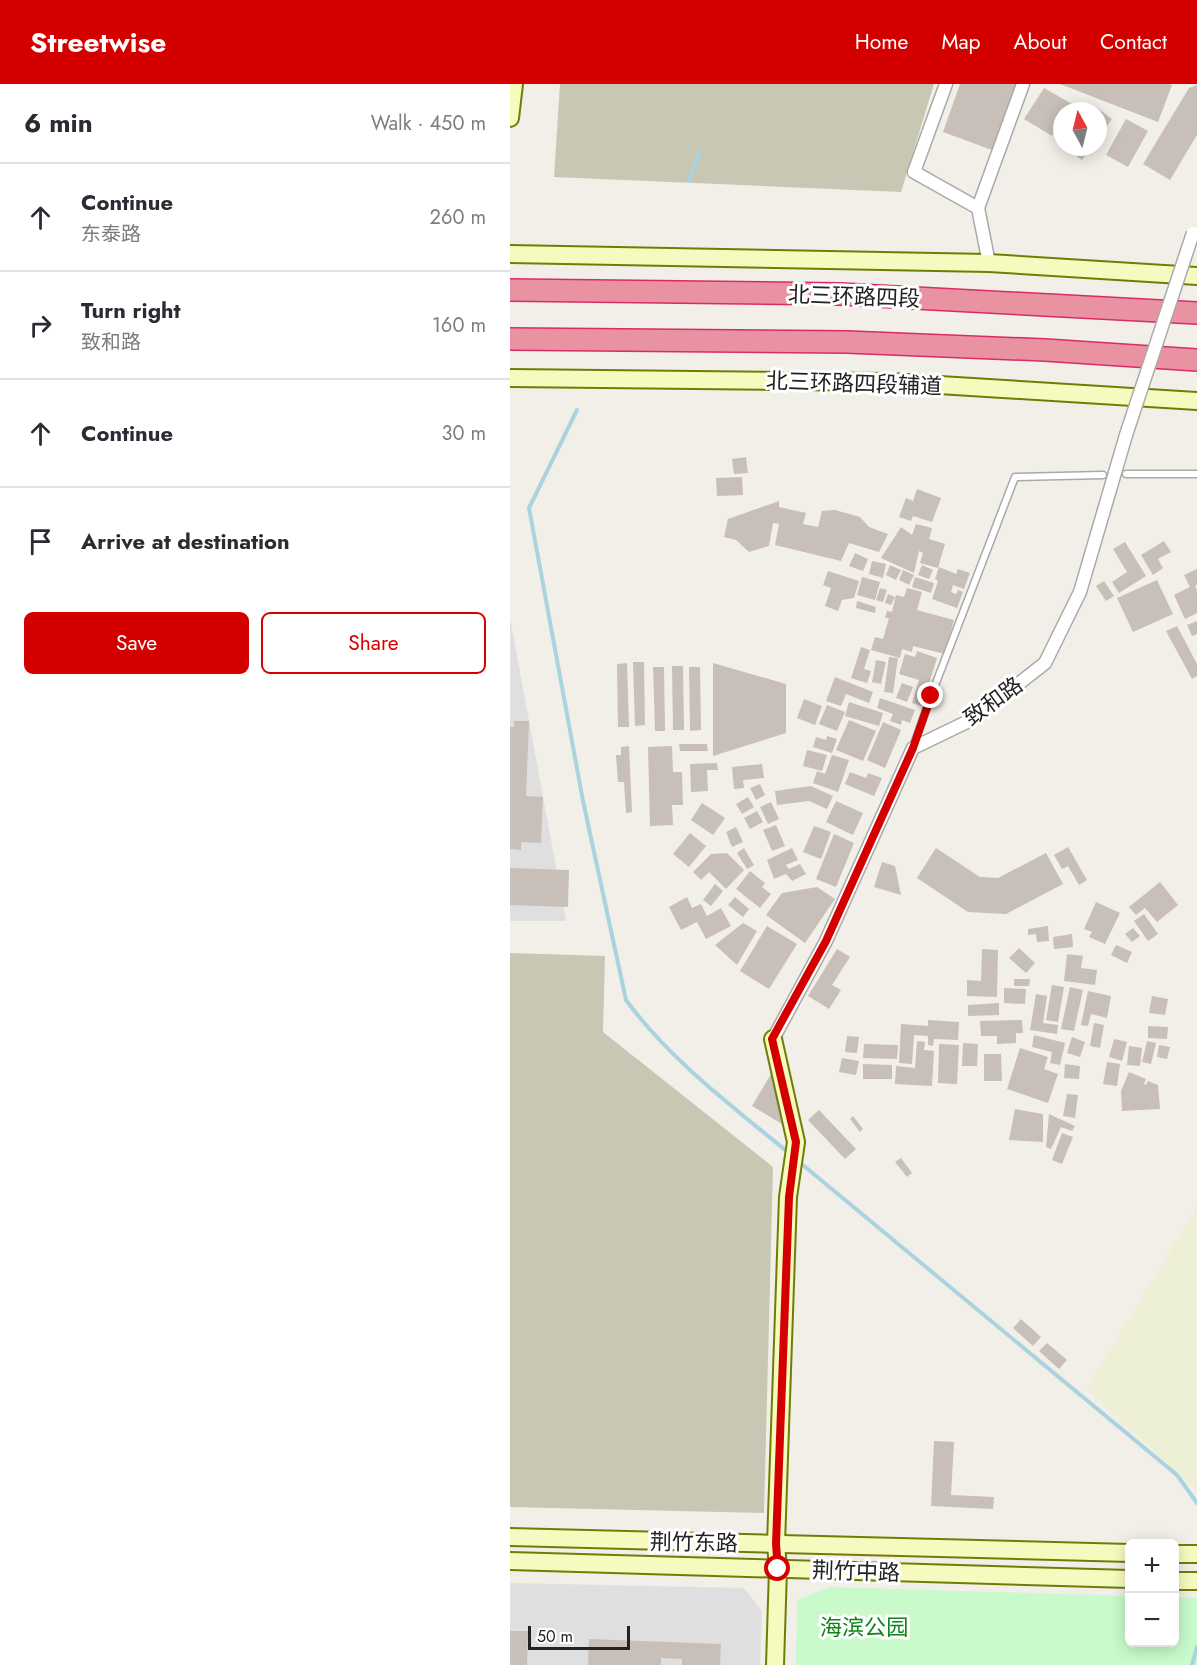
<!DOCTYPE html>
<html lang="en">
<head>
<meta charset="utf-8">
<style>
	:root { --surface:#fff; --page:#f2f2f3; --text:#2b2b33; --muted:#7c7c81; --line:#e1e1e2; --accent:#d40000 }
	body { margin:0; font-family:Jost,"Noto Sans SC",sans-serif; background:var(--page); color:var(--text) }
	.controls { position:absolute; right:18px; bottom:18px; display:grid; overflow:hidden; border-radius:9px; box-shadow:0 3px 15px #0003 }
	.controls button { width:54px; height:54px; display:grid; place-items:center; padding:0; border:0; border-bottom:2px solid var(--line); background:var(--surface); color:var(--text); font:30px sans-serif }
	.compass { position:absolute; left:543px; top:18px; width:54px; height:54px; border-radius:50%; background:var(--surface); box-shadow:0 3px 15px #0003; rotate:353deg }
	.scale { position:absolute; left:18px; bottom:15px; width:102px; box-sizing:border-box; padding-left:6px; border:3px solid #222; border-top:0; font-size:16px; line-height:21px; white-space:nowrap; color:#222; -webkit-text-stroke:4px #fff; paint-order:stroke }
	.stop { position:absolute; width:18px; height:18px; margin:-14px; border:4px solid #d40000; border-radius:50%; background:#fff }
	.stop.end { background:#d40000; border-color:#fff; box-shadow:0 2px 6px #0008 }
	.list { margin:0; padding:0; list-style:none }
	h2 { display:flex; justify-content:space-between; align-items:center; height:78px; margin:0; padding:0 24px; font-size:26px }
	h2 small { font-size:20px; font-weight:400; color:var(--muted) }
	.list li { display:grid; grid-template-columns:39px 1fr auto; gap:18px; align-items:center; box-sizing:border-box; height:108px; padding:0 24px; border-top:2px solid var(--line) }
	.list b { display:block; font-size:22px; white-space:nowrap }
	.list p { margin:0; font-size:20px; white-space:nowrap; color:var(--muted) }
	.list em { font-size:20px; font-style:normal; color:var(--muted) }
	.actions { display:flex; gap:12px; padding:18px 24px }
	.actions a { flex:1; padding:14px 0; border:2px solid var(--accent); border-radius:9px; text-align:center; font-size:21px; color:var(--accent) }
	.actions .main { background:var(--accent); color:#fff }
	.icon { flex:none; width:33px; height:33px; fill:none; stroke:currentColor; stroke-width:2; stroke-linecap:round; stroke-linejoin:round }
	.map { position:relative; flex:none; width:687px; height:1581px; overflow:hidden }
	header { display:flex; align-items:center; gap:36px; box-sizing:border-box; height:84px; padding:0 30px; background:var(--accent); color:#fff }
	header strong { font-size:28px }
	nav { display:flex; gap:33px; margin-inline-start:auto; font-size:21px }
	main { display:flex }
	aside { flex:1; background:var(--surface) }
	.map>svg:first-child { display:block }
	.residential { fill:#e0dfdf }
	.construction { fill:#c7c7b4 }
	.farmland { fill:#eef0d5 }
	.park { fill:#c8facc }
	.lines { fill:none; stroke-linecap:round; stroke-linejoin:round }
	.stream { stroke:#aad3df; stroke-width:4 }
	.building { fill:#c7bfb8 }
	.lane-casing { stroke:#a9a9a9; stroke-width:9 }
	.street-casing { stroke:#a9a9a9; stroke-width:15 }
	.secondary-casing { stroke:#707d05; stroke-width:20 }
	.highway-casing { stroke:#dc2a67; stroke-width:24 }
	.lane { stroke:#fff; stroke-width:6 }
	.street { stroke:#fff; stroke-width:12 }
	.secondary { stroke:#f7fabf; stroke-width:16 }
	.highway { stroke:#e892a2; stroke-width:21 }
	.street-bridge-casing { stroke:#a9a9a9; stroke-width:15; stroke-linecap:butt }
	.street-bridge { stroke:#fff; stroke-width:12 }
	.route { stroke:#d40000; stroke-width:8 }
	.labels { text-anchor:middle; stroke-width:6; stroke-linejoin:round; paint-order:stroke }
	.street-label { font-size:22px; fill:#222; stroke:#fff }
	.park-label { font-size:22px; fill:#0c8416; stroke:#fff }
</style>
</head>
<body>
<header>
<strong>Streetwise</strong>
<nav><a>Home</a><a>Map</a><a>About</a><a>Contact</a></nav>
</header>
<main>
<aside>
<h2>6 min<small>Walk · 450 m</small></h2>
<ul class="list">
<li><svg class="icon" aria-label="ahead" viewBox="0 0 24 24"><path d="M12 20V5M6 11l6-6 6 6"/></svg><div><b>Continue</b><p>东泰路</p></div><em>260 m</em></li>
<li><svg class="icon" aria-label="right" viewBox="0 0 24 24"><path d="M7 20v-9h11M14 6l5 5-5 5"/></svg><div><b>Turn right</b><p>致和路</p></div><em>160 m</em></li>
<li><svg class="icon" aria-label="ahead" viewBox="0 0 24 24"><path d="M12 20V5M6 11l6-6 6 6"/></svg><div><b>Continue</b></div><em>30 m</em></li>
<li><svg class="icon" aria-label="arrive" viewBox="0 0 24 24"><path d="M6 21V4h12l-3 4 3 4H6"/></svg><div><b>Arrive at destination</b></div></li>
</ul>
<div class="actions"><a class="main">Save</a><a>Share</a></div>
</aside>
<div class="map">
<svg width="687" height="1581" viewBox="0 0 687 1581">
	<rect width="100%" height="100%" fill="#f2efe9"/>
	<!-- residential -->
	<g class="residential">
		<polygon points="0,534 56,837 0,837"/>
		<polygon points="0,1499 234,1504 252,1527 250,1581 0,1581"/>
	</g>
	<!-- construction -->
	<g class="construction">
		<polygon points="50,0 424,0 391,108 44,93"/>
		<polygon points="0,869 95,872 93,948 263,1083 254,1429 0,1423"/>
	</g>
	<!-- farmland -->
	<polygon class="farmland" points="687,1123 687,1407 577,1304"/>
	<!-- park -->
	<polygon class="park" points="320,1503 619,1512 620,1558 664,1558 665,1513 687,1514 687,1581 286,1581 287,1516"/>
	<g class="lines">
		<!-- stream -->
		<g class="stream">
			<polyline points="179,97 190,68"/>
			<path d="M67,326L19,424L73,717L116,916C161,977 222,1022 280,1070"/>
			<polyline points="288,1077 667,1391 687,1419"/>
			<polyline points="682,1581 687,1563"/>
		</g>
	</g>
	<!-- building -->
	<g class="building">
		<polygon points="450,0 506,0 482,66 433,48"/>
		<polygon points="550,0 659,0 662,1 648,38"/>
		<polygon points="687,1 687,51 660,96 633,80 679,4"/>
		<polygon points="534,4 562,20 557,27 552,27 552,36 542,52 514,35"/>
		<polygon points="586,23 602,35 588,54 588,27 583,27"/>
		<polygon points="616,35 638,47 618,83 596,71"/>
		<polygon points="553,63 582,63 572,76"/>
		<polygon points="236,373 238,389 224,390 222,375"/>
		<polygon points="232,393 233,411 207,412 206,394"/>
		<polygon points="407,405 431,414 422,438 403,432 401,437 389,433 396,414 403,417"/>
		<polygon points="269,417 269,423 296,429 293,440 308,443 312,427 325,426 350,433 359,443 378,450 369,468 339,459 331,477 265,461 269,440 263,439 259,462 239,468 226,456 214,453 218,435"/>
		<polygon points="406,440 422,444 419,455 435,460 428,484 410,479 413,469 409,467 404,489 371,474 391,443 402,451"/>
		<polygon points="654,457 661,468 648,475 653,484 643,491 631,471"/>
		<polygon points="615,458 636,492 609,509 602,498 617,488 603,465"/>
		<polygon points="345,469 358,475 353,487 339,482"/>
		<polygon points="362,477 376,480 373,494 359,490"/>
		<polygon points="380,481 391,486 386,496 376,491"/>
		<polygon points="412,481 423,486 419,495 408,491"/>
		<polygon points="429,483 446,490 448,485 460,489 454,505 443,501 441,508 446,510 448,506 453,508 447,524 422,515 428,497 425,495"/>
		<polygon points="687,485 687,501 685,502 687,506 687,529 675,535 664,511 680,503 674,491"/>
		<polygon points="393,486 404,491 399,501 389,496"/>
		<polygon points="318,487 349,497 344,514 332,516 328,527 315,522 321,504 313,501"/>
		<polygon points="352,493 370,498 365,516 347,511"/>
		<polygon points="405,493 424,499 421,509 402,503"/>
		<polygon points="647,496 663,530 623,548 607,514"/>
		<polygon points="594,497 604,512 596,517 586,502"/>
		<polygon points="370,504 377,506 373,518 366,516"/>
		<polygon points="397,504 412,508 407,526 444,536 435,570 403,562 402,568 392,565 390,574 361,566 365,553 373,555 379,534 375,534 377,527 382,528 386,511 394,513"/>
		<polygon points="378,510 385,513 381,521 375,519"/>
		<polygon points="347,517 366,523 365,529 346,524"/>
		<polygon points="687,537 687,550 682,552 677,541"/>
		<polygon points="667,542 687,580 687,592 682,595 656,547"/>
		<polygon points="351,563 360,566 354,585 361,587 357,599 341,594"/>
		<polygon points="407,567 427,574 412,622 402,619 409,596 389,590 395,570 405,573"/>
		<polygon points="379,573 388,574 383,609 374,608"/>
		<polygon points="366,576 376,578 371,600 362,598"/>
		<polygon points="123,578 134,578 135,641 125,642"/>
		<polygon points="117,579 119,643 108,643 107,580"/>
		<polygon points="203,579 276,600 276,649 203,672"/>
		<polygon points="162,582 173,582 174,646 163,646"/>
		<polygon points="143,583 154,583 155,647 145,647"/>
		<polygon points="179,583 190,583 191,646 180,647"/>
		<polygon points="325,593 363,608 359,619 336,610 331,622 316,617"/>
		<polygon points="392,599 403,603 397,618 386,614"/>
		<polygon points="370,614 405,626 400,639 392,636 391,641 380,637 383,630 367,624"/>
		<polygon points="294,615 312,622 305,641 287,634"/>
		<polygon points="339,618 373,629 369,642 335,632"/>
		<polygon points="317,621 335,628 327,647 309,640"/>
		<polygon points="339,636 366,647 353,677 326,666"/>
		<polygon points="4,637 19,637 16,712 33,713 31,759 11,758 11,766 0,765 0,643 4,643"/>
		<polygon points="373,638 391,646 375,684 357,676"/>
		<polygon points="317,652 327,655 322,669 303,663 306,653 316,656"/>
		<polygon points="169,660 197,660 198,667 170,667"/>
		<polygon points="119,662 122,728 116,729 114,698 108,698 106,671 111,671 111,663"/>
		<polygon points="162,662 163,688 172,688 173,721 162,721 163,741 140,742 138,663"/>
		<polygon points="297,666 317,671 312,687 293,682"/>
		<polygon points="322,671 339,676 328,708 303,699 307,687 315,690"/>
		<polygon points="207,679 208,686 197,686 198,707 181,708 180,680"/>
		<polygon points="252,680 254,694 233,696 234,704 224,705 222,683"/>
		<polygon points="340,688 356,694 358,689 372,694 364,712 335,700"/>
		<polygon points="250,700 255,711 246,716 240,704"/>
		<polygon points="301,702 323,712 317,725 299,717 267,721 265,707"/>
		<polygon points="238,713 244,723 232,730 226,720"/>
		<polygon points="326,717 353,729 343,751 316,738"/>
		<polygon points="261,718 269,735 258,740 250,723"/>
		<polygon points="192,719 215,734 203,751 181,736"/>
		<polygon points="247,727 253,738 240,745 234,734"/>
		<polygon points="266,741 275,762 262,767 253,746"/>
		<polygon points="304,742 321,748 311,775 293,768"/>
		<polygon points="226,743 233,758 222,763 216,748"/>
		<polygon points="180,749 196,762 179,783 163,770"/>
		<polygon points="324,750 344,759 326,803 306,795"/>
		<polygon points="558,763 577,796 569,801 558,782 552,785 544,771"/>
		<polygon points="234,764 244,781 237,785 227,769"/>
		<polygon points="282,764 288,776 276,781 279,785 290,780 296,790 282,797 276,790 264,795 257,776"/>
		<polygon points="426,764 470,793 488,794 536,769 553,800 496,830 458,828 407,794"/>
		<polygon points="217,769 234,786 216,805 199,788 191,796 183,788 201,770"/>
		<polygon points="372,778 385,782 391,811 364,803"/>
		<polygon points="0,784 59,786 58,823 0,821"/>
		<polygon points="240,787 255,799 252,803 261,810 250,824 226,805"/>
		<polygon points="650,798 668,821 647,838 635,824 626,831 619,823"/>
		<polygon points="205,800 213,807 201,822 193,816"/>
		<polygon points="307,803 325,815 295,859 256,831 272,809"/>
		<polygon points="177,813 182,824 191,820 197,832 211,824 221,842 196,855 187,838 171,846 159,823"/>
		<polygon points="225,813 239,825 233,833 218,821"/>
		<polygon points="586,818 610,829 595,860 579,853 582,848 574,845"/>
		<polygon points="634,830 648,850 638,857 624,837"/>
		<polygon points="233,839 247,847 227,881 205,861"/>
		<polygon points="257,842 287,860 259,905 230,887"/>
		<polygon points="538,842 539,857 527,858 526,850 518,851 518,845"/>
		<polygon points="623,844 630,852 622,858 615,850"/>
		<polygon points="562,850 563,863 544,865 543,853"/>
		<polygon points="606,861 622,868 617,879 601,871"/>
		<polygon points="509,864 525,879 516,889 499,874"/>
		<polygon points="327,865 340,873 322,901 331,906 319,925 298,912"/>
		<polygon points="472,865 488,866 487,913 457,912 457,896 471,897"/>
		<polygon points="557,870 573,872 571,884 587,886 585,901 554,897"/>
		<polygon points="504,895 520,895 519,902 504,902"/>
		<polygon points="542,901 554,903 548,938 536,936"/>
		<polygon points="560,903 573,906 564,947 551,945"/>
		<polygon points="494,904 516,905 515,920 494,919"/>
		<polygon points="578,907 601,912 597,934 581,930 578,942 571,941"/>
		<polygon points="526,910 537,912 533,939 548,941 547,950 520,946"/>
		<polygon points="642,912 658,915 655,931 639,929"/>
		<polygon points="489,919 489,931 458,932 458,921"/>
		<polygon points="418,936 449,938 448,956 424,955 423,962 418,961 418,952 404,951 402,980 389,979 391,940 418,942"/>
		<polygon points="512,936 513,949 506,949 506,959 487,960 487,952 471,952 470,937"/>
		<polygon points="584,939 594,941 590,964 580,962"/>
		<polygon points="638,942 658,943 657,955 638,954"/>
		<polygon points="524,951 555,959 550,981 540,979 542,968 522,963"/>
		<polygon points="337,952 349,953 347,969 335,968"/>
		<polygon points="562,953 575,958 570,973 557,969"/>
		<polygon points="604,955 617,958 612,977 599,973"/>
		<polygon points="407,957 415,958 414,966 424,967 422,1002 385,1000 386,982 405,984"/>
		<polygon points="637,957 646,959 641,980 632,978"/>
		<polygon points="453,959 468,960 467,982 452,982"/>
		<polygon points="354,960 388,961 387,975 353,974"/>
		<polygon points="429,960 449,961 447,1000 428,999"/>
		<polygon points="649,961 660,963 657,975 647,973"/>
		<polygon points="619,962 632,964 630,982 617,981"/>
		<polygon points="510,964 538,973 534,985 548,990 538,1019 497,1005"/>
		<polygon points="474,970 491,970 492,997 474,997"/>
		<polygon points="332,974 349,977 346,991 329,988"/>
		<polygon points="597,978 610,980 607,1002 593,1000"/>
		<polygon points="353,980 382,981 382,995 353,995"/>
		<polygon points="555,980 570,982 569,995 554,994"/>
		<polygon points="619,988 636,995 634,1000 636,1001 638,997 648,1001 650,1025 612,1027 611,1007"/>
		<polygon points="261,990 277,1043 242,1022"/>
		<polygon points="557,1010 568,1011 565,1034 553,1032"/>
		<polygon points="505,1025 533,1030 533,1058 499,1056"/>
		<polygon points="309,1026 346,1065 335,1075 298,1036"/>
		<polygon points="539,1030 565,1042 562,1047 551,1043 541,1065 536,1063"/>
		<polygon points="343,1032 353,1045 350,1048 340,1035"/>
		<polygon points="552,1049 563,1053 552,1080 542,1076"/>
		<polygon points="391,1074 402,1089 397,1093 385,1078"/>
		<polygon points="511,1235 531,1253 523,1262 503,1244"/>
		<polygon points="537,1259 557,1276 549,1285 529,1267"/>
		<polygon points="424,1357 444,1358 441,1411 484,1413 483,1425 421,1422"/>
		<polygon points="0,1547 18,1547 17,1581 0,1581"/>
		<polygon points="79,1555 211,1560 210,1581 172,1581 172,1575 151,1574 151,1581 78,1581"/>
	</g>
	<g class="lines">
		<defs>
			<g id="lane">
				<polyline points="616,390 687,390"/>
				<polyline points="403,663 421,612 505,393 593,391"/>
			</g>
			<g id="street">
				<polyline points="436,0 404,88 468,124 479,179"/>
				<polyline points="468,124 513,0"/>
				<polyline points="263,955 316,857 403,664 465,634 535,579 570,508 616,351"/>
			</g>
			<g id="secondary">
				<polyline points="0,34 4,0"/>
				<polyline points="0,170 479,179 687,192"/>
				<polyline points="0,294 381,298 687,317"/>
				<polyline points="263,955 286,1058 278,1113 266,1460 268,1485 265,1581"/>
				<polyline points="0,1453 620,1469"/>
				<polyline points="664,1470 687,1470"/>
				<polyline points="0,1477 620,1495"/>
				<polyline points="664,1497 687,1497"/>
			</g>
			<g id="highway">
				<polyline points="0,206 330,210 687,229"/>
				<polyline points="0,255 337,258 535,266 687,276"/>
			</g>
		</defs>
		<!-- lane casing -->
		<use href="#lane" class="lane-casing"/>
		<!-- street casing -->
		<use href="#street" class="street-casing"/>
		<!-- secondary casing -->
		<use href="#secondary" class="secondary-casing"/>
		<!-- highway casing -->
		<use href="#highway" class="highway-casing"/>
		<!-- lane -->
		<use href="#lane" class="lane"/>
		<!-- street -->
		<use href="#street" class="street"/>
		<!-- secondary -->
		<use href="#secondary" class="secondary"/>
		<!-- highway -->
		<use href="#highway" class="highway"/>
		<defs>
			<polyline id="street-bridge" points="616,351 683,149"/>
		</defs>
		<!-- street-bridge casing -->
		<use href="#street-bridge" class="street-bridge-casing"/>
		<!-- street-bridge -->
		<use href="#street-bridge" class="street-bridge"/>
	</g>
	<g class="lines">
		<!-- route -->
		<polyline class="route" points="268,1485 266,1460 279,1113 286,1058 262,955 316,857 403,664 421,612"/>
	</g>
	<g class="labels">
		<!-- street labels -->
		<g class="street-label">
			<text transform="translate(344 212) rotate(2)" y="8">北三环路四段</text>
			<text transform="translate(344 299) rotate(2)" y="8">北三环路四段辅道</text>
			<text transform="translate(483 617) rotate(-36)" y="8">致和路</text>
			<text transform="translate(184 1458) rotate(1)" y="8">荆竹东路</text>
			<text transform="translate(346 1487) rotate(2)" y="8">荆竹中路</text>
		</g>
		<!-- park labels -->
		<g class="park-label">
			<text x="354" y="1551">海滨公园</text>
		</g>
	</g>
</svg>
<div class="controls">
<button>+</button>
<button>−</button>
</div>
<svg class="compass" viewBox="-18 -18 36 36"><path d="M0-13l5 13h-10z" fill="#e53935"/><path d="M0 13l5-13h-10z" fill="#7c7c81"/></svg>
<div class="scale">50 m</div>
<div class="stop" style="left:268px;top:1485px"></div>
<div class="stop end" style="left:421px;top:612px"></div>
</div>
</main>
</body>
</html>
